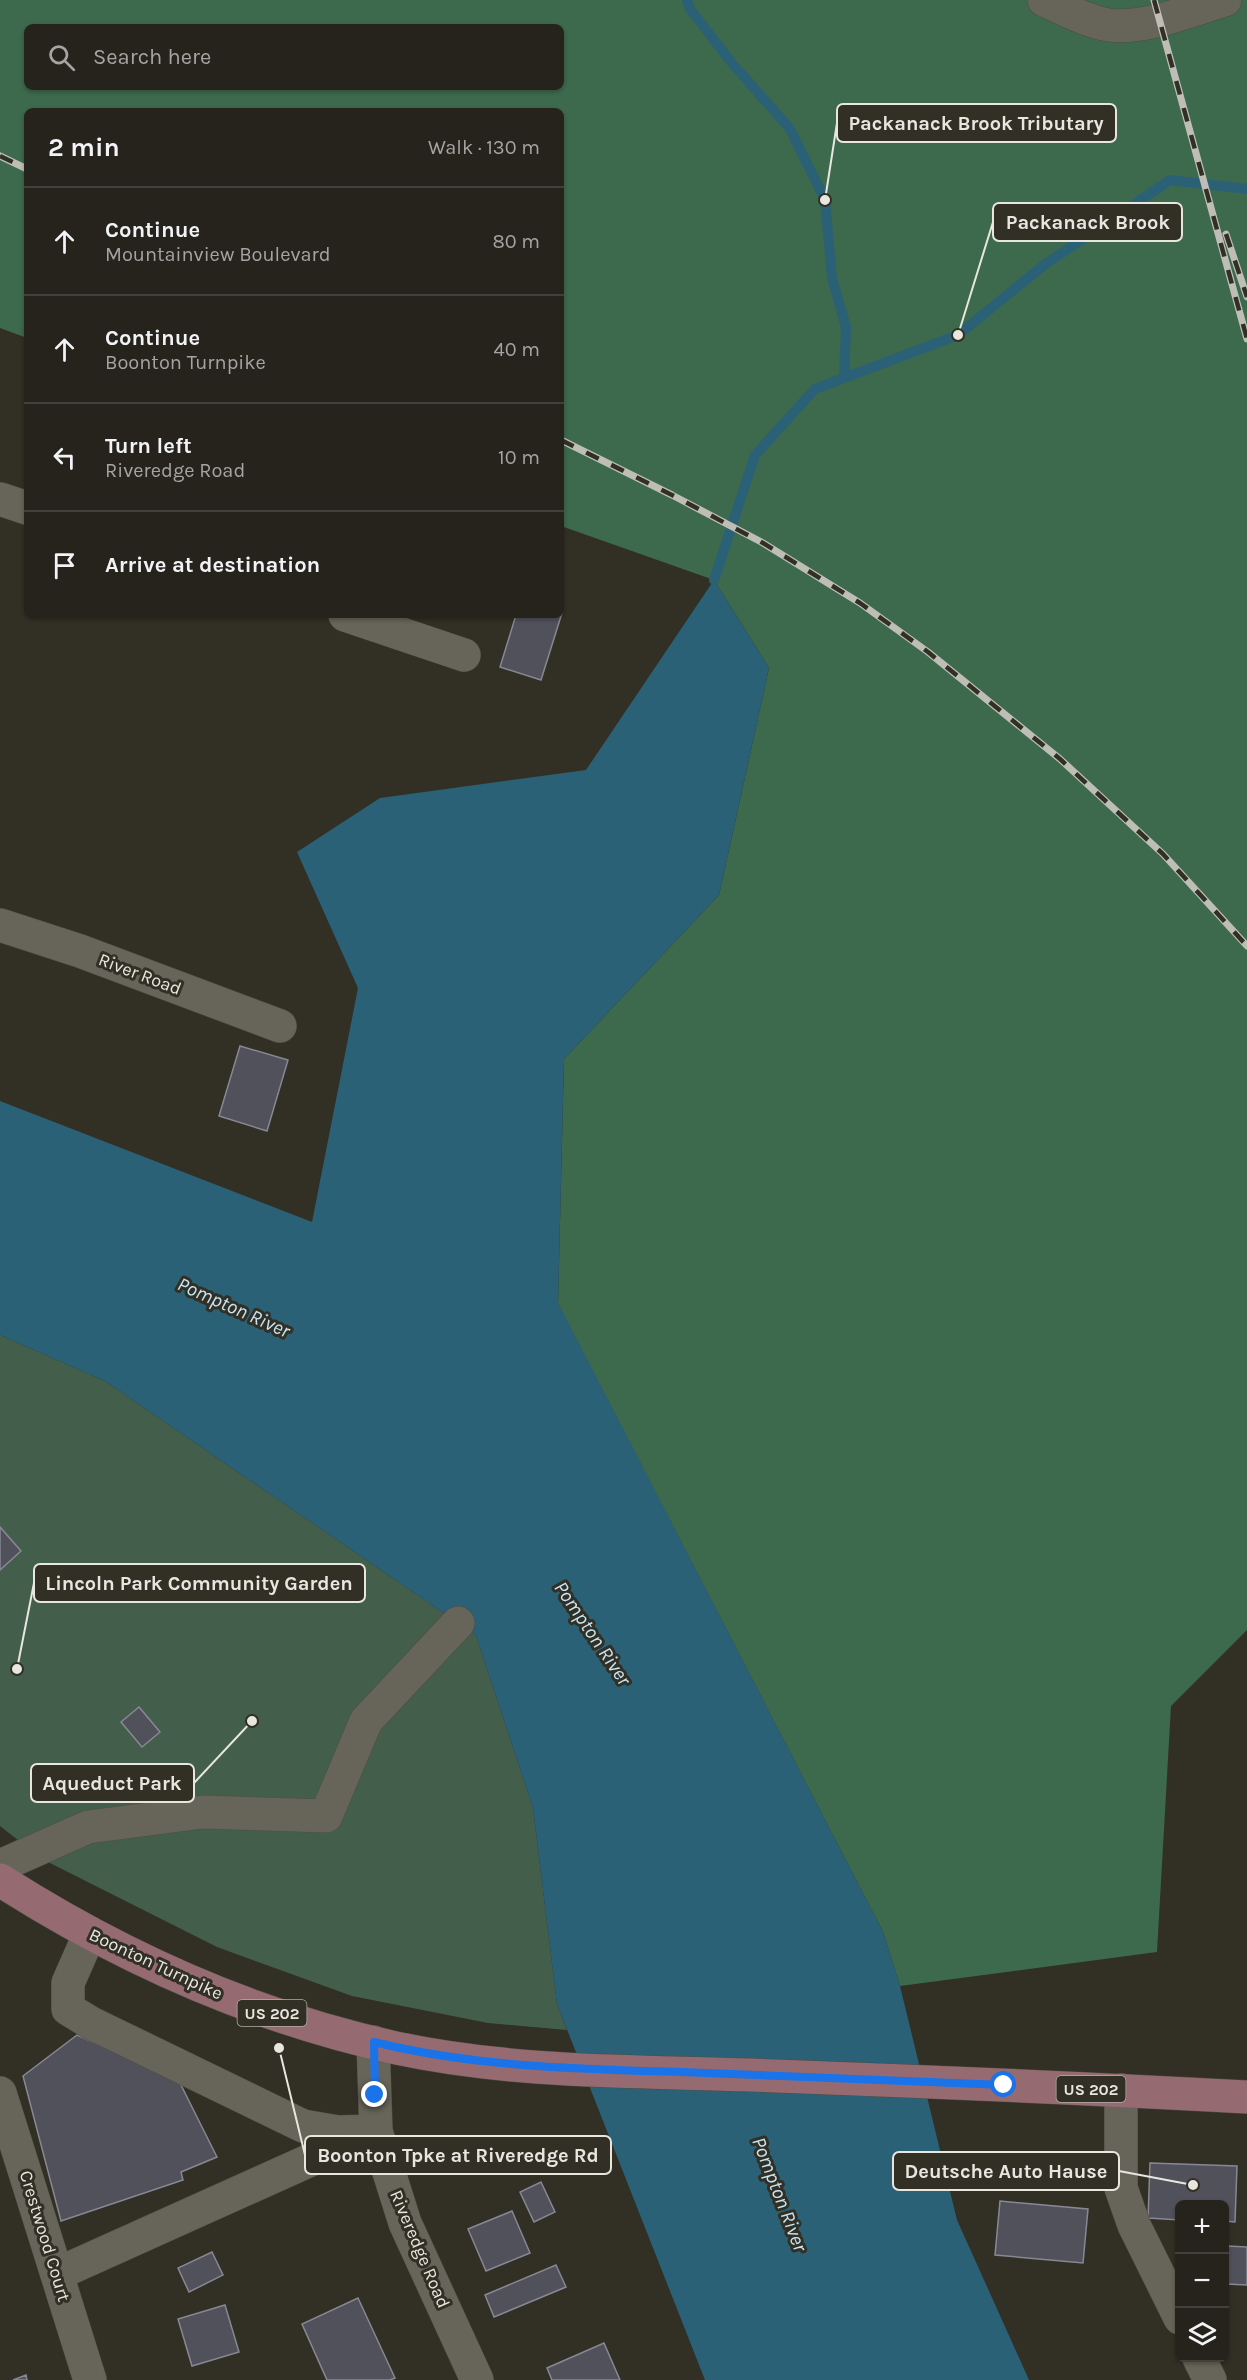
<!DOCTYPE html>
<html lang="en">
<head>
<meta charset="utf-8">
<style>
	:root { --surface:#26231c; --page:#322f29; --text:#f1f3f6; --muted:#a4a4a3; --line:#42403b }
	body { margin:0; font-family:Karla,sans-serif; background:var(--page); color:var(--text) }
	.controls { position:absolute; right:18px; bottom:18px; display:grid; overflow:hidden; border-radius:9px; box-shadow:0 2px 4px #0004 }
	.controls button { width:54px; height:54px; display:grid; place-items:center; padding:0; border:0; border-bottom:2px solid var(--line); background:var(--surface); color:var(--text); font:30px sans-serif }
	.stop { position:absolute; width:18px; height:18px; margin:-14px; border:4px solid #1a73e8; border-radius:50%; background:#fff }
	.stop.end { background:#1a73e8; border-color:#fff; box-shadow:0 2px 6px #0008 }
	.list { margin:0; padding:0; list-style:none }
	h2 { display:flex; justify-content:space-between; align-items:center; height:78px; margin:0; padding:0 24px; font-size:26px }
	h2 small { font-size:20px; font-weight:400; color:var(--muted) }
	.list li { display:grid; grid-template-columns:39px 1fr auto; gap:18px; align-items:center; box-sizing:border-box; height:108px; padding:0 24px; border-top:2px solid var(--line) }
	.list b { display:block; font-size:22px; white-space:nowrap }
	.list p { margin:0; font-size:20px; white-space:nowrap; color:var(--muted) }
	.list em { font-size:20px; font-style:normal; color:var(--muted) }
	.icon { flex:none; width:33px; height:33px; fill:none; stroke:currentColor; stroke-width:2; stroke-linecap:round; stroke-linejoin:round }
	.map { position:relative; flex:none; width:1247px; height:2380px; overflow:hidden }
	.search { position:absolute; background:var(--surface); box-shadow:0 2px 4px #0004; left:24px; top:24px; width:540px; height:66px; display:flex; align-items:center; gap:15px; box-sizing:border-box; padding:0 21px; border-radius:9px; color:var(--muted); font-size:22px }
	.panel { position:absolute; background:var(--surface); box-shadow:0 2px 4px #0004; left:24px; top:108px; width:540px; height:510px; border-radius:9px }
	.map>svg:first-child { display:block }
	.green { fill:#435f4c }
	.forest { fill:#3d694d; fill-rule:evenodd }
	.water { fill:#2b6177 }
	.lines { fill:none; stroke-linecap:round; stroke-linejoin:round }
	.stream { stroke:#2b6177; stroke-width:10 }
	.building { fill:#51515c; stroke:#888894; stroke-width:1.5 }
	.minor-casing { stroke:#4f4d44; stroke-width:34 }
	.major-casing { stroke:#4f4d44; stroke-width:34 }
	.minor { stroke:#676559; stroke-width:33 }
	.major { stroke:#956b71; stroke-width:33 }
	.rail-casing { stroke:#bfbeb6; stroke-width:7 }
	.rail { stroke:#322f25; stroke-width:4.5; stroke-dasharray:14; stroke-linecap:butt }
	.route { stroke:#1a73e8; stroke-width:8 }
	.labels { text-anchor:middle; stroke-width:6; stroke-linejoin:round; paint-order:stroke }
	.shield { fill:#322f25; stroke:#b1afa7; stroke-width:1.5 }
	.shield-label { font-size:16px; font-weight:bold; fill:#e7e6df }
	.street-label { font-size:18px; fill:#e7e6df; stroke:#322f25 }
	.water-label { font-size:20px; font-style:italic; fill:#c7e6f5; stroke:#322f25 }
	.leader { fill:none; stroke:#e7e6df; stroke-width:2 }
	.callout-dot { fill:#e7e6df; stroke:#322f25; stroke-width:2 }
	.callout { fill:#322f25; stroke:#e7e6df; stroke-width:2 }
	.callout-label { font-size:20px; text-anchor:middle; font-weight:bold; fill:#e7e6df }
</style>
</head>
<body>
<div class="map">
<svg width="1247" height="2380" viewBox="0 0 1247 2380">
	<rect width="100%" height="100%" fill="#322f25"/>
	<!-- green -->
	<polygon class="green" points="0,1335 105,1381 476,1635 533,1808 557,2004 567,2030 488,2023 352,1996 217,1947 42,1859 0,1826"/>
	<!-- forest -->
	<path class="forest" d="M0,0H1247V1630L1171,1706L1157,1952L900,1986L883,1932L558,1304L564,1059L719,895L769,668L714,580L561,526V111H27V338L0,328ZM27,27H561V87H27Z"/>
	<!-- water -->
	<polygon class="water" points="714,580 769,668 719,895 564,1059 558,1303 883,1932 900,1986 957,2220 1029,2380 705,2380 557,2004 533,1808 476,1635 105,1381 0,1335 0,1101 312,1222 358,988 297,852 380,798 586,770"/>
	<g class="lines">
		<!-- stream -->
		<g class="stream">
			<polyline points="687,0 690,9 732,63 790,129 825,200 832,278 846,327 844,378"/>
			<polyline points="714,580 755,455 815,389 958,335 1044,265 1170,180 1247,189"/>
		</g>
	</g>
	<!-- building -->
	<g class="building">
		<polygon points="561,613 562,613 541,680 500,667 516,615 561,615"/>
		<polygon points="240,1046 288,1060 267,1131 219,1116"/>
		<polygon points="0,1527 21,1551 0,1570"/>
		<polygon points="139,1707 160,1732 142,1747 121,1722"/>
		<polygon points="77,2035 178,2079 217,2157 181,2172 183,2180 61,2221 23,2076"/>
		<polygon points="1150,2163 1237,2166 1235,2222 1224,2221 1224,2204 1180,2204 1180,2220 1148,2218"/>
		<polygon points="541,2182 555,2212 534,2222 520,2192"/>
		<polygon points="1000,2201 1088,2209 1083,2263 995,2255"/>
		<polygon points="512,2211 530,2253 486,2271 468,2229"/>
		<polygon points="1228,2246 1247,2247 1247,2285 1227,2284"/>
		<polygon points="212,2252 223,2275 189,2292 178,2268"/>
		<polygon points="556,2265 566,2287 494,2317 485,2295"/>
		<polygon points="358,2298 395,2378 390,2380 327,2380 302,2324"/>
		<polygon points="225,2305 239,2352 192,2366 178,2319"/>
		<polygon points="604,2343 620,2380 552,2380 547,2368"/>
		<polygon points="26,2375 27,2380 13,2380"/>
	</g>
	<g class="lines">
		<defs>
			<g id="minor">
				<path d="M1044,0C1064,9 1086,21 1108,25C1144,30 1191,10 1225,0"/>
				<polyline points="0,499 27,508"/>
				<polyline points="345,615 464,655"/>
				<polyline points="0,925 80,951 280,1026"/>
				<polyline points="0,1866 88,1827 203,1812 326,1816 366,1721 458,1623"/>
				<polyline points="90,1933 68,1983 68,2009 91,2023 303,2126 338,2132 376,2131"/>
				<polyline points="373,2042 376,2131 405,2223 477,2380"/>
				<polyline points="1121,2090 1121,2188 1134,2225 1180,2318"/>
				<polyline points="0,2093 90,2380"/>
				<polyline points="57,2274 366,2135"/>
				<polyline points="1199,2358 1210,2380"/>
			</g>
			<path id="major" d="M0,1880C122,1958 255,2017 396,2048C512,2073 633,2071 750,2075C916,2081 1081,2088 1247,2097"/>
		</defs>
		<!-- minor casing -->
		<use href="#minor" class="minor-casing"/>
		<!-- major casing -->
		<use href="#major" class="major-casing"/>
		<!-- minor -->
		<use href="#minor" class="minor"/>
		<!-- major -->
		<use href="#major" class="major"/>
		<defs>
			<g id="rail">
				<polyline points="1154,0 1247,339"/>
				<polyline points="0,156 27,169"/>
				<polyline points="1226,234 1247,297"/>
				<polyline points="561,440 672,495 763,543 860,603 928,652 1060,759 1163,854 1247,946"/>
			</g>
		</defs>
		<!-- rail casing -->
		<use href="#rail" class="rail-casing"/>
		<!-- rail -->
		<use href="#rail" class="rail"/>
	</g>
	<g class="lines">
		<!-- route -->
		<path class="route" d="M375,2095L374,2042C474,2067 579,2069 681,2072C789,2076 897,2080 1004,2085"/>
	</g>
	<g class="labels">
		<!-- shield labels -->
		<g class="shield">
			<rect x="237.5" y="2000" width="69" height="26" rx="4.5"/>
			<rect x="1056.5" y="2076" width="69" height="26" rx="4.5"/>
		</g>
		<g class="shield-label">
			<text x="272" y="2019">US 202</text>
			<text x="1091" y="2095">US 202</text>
		</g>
		<!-- street labels -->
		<g class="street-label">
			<text transform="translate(140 974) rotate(21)" y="6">River Road</text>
			<text transform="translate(156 1964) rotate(25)" y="6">Boonton Turnpike</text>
			<text transform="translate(45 2236) rotate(73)" y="6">Crestwood Court</text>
			<text transform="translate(420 2249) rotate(67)" y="6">Riveredge Road</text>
		</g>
		<!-- water labels -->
		<g class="water-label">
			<text transform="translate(234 1307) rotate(24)" y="7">Pompton River</text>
			<text transform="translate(593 1633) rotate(56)" y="7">Pompton River</text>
			<text transform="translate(780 2194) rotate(69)" y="7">Pompton River</text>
		</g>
	</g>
	<!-- callouts -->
	<path class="leader" d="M825 200L837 123M958 335L993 222M17 1669L34 1583M252 1721L194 1783M279 2048L305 2155M1193 2185L1119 2171"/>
	<g class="callout-dot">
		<circle cx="825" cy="200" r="6"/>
		<circle cx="958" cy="335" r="6"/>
		<circle cx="17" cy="1669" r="6"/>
		<circle cx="252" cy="1721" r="6"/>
		<circle cx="279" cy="2048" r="6"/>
		<circle cx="1193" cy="2185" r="6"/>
	</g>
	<g class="callout">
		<rect x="837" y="104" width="279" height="38" rx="6"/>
		<rect x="993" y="203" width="189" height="38" rx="6"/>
		<rect x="34" y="1564" width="331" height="38" rx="6"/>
		<rect x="31" y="1764" width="163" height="38" rx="6"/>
		<rect x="305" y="2136" width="306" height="38" rx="6"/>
		<rect x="893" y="2152" width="226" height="38" rx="6"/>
	</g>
	<g class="callout-label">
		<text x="976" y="130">Packanack Brook Tributary</text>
		<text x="1088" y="229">Packanack Brook</text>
		<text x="199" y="1590">Lincoln Park Community Garden</text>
		<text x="112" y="1790">Aqueduct Park</text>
		<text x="458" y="2162">Boonton Tpke at Riveredge Rd</text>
		<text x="1006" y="2178">Deutsche Auto Hause</text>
	</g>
</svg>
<div class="controls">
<button>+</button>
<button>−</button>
<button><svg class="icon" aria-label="layers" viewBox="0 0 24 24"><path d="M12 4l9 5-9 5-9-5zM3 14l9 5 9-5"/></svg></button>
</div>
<div class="stop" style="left:1004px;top:2085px"></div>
<div class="stop end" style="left:375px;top:2095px"></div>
<div class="search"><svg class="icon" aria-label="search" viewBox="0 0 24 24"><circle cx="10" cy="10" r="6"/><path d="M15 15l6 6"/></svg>Search here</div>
<section class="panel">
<h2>2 min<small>Walk · 130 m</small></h2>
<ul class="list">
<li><svg class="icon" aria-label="ahead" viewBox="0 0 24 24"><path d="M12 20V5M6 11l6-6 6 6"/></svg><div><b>Continue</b><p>Mountainview Boulevard</p></div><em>80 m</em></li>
<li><svg class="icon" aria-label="ahead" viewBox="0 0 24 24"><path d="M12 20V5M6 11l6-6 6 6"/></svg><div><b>Continue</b><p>Boonton Turnpike</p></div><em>40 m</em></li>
<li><svg class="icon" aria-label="left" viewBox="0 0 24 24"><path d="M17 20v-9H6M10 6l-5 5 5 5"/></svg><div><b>Turn left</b><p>Riveredge Road</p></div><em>10 m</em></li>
<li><svg class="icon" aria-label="arrive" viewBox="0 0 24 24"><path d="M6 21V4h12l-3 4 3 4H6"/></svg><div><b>Arrive at destination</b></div></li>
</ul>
</section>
</div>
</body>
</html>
